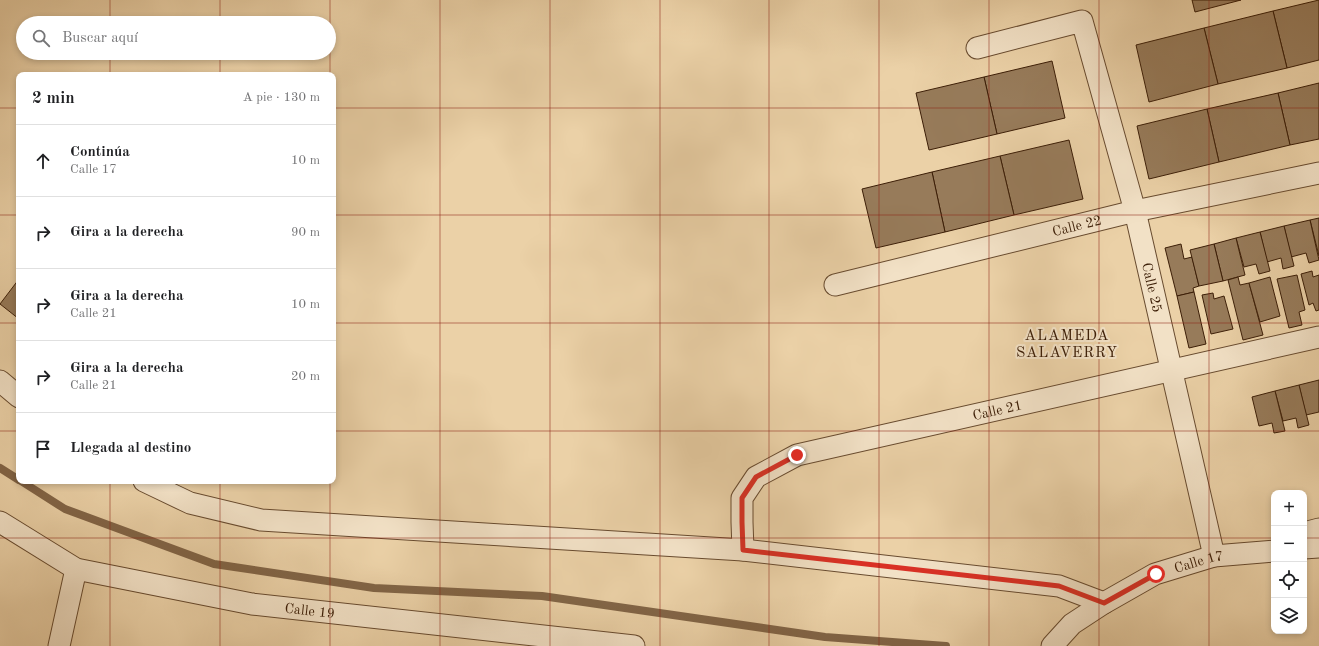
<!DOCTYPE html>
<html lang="es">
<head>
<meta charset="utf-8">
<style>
	:root { --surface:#fff; --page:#f2f2f2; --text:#202124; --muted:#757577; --line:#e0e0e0 }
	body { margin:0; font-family:"Old Standard TT",serif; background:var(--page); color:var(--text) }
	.controls { position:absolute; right:12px; bottom:12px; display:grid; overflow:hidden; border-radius:8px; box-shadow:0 2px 6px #0003 }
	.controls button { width:36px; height:36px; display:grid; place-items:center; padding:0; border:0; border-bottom:1px solid var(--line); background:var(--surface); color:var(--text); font:20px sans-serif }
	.stop { position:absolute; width:12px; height:12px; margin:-9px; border:3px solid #d93025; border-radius:50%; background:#fff }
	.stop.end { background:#d93025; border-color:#fff; box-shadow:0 1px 4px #0008 }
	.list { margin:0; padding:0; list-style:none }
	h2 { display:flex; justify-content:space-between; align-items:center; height:52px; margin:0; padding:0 16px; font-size:17px }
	h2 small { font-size:13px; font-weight:400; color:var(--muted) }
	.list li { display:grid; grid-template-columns:26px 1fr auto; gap:12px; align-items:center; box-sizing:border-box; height:72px; padding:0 16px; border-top:1px solid var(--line) }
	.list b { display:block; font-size:15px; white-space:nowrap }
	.list p { margin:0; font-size:13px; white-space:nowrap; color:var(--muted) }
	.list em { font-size:13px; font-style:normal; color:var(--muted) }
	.icon { flex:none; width:22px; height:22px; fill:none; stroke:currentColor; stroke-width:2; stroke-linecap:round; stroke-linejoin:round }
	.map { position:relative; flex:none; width:1319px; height:646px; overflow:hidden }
	.search { position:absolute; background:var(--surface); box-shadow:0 2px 6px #0003; left:16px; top:16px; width:320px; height:44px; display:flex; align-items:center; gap:10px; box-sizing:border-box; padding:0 14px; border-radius:22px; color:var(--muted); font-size:15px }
	.panel { position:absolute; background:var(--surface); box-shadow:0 2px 6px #0003; left:16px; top:72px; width:320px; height:412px; border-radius:8px }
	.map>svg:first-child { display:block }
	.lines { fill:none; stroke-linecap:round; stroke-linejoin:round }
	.stream { stroke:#826547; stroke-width:8 }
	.building { fill:#977b5a; stroke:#3c1e07 }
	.street-casing { stroke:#684b2f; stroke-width:23 }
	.street { stroke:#f2e1c6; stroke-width:21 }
	.route { stroke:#d93025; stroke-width:5 }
	.grid { fill:none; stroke:#8f2418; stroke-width:1; stroke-opacity:0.55 }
	.labels { text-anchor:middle; stroke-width:4; stroke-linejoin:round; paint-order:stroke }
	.street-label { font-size:14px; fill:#3c1e07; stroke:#f2e1c6 }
	.neighbourhood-label { font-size:15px; letter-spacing:1px; fill:#3c1e07; stroke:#f2e1c6 }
</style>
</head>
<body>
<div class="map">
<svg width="1319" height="646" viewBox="0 0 1319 646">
	<rect width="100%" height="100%" fill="#ebd1a7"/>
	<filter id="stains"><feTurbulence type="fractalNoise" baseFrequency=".005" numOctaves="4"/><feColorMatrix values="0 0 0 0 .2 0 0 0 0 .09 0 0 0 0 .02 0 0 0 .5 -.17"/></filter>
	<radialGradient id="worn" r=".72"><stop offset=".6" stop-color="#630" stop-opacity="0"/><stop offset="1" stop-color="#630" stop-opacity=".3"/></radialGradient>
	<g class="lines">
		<!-- stream -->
		<g class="stream">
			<polyline points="0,468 19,480"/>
			<polyline points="21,481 65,509 214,564 374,588 542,596 825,637 946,646"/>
		</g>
	</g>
	<!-- building -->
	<g class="building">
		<polygon points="1192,0 1241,0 1195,12"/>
		<polygon points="1319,0 1319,60 1287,68 1273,11"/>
		<polygon points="1273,11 1287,68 1218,84 1204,28"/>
		<polygon points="1204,28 1218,84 1149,102 1136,45"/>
		<polygon points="1052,61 1065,118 997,134 984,77"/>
		<polygon points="984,77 997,134 929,150 916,93"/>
		<polygon points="1319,83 1319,139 1290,145 1278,93"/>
		<polygon points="1278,93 1290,145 1219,162 1207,109"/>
		<polygon points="1207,109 1219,162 1149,179 1137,126"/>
		<polygon points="1069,140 1083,199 1014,215 1000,156"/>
		<polygon points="1000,156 1014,215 945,232 932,172"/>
		<polygon points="932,172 945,232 876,248 862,189"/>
		<polygon points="1319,218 1319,256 1310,220"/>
		<polygon points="1310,220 1319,260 1309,263 1306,253 1291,257 1284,226"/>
		<polygon points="1284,226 1294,266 1283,269 1281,258 1267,262 1260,232"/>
		<polygon points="1260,232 1270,271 1259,274 1256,264 1244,267 1236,238"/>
		<polygon points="1236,238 1245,275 1223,281 1214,244"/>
		<polygon points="1181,244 1184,259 1192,257 1199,286 1193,288 1194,292 1177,296 1165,248"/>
		<polygon points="1214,244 1223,281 1199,286 1190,250"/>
		<polygon points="1312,271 1313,277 1319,275 1319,310 1316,311 1313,303 1309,305 1301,274"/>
		<polygon points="1297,275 1305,310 1299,312 1302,325 1289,328 1277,279"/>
		<polygon points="1238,277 1240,285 1249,283 1263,335 1243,340 1228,280"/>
		<polygon points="1270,277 1280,316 1260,322 1249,283"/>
		<polygon points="19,279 19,319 0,304"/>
		<polygon points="1194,292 1206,344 1189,348 1177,296"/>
		<polygon points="1213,293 1214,299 1224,296 1233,329 1211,334 1202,295"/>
		<polygon points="1319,380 1319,412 1306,415 1299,385"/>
		<polygon points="1299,385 1309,425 1298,428 1296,418 1283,421 1275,391"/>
		<polygon points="1275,391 1285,431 1274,433 1272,423 1259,426 1252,397"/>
	</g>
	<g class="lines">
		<defs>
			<g id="street">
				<path id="s1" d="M977,48L1082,21L1135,211L1214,556"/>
				<path id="s2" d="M835,285L1135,211L1319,173"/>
				<polyline points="0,381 19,397"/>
				<polyline points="144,481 190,503 261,520 743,550 1059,586 1104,603"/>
				<path id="s3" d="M0,522L76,569L252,604L634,646"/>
				<polyline points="1304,533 1319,529"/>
				<polyline points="1304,548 1319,547"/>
				<path id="s4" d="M743,550L742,522V498L756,477L797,455L1319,337"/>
				<polyline points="59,646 76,569"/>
				<path id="s5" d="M1052,646L1072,624L1104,603L1155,574L1214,556L1274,551"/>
			</g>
		</defs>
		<!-- street casing -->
		<use href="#street" class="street-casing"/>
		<!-- street -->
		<use href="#street" class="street"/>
	</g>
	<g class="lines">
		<!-- route -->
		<polyline class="route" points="797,455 756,477 742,498 742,522 743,550 1059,586 1104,603 1156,574"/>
	</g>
	<!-- grid -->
	<path class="grid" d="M110,0V23M220,0V23M330,0V75M440,0V646M550,0V646M660,0V646M769,0V646M879,0V646M989,0V646M1099,0V646M1209,0V646M110,53V75M220,53V75M0,108H19M333,108H1319M0,215H19M333,215H1319M0,323H19M333,323H1319M0,431H19M333,431H1319M110,481V646M220,481V646M330,481V646M0,538H1274M1304,538H1319"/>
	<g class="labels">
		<!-- street labels -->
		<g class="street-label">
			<text dy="5" stroke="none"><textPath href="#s2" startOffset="249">Calle 22</textPath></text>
			<text dy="5" stroke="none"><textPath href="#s1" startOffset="384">Calle 25</textPath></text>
			<text dy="5" stroke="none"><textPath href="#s4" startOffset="329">Calle 21</textPath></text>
			<text dy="5" stroke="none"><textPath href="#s5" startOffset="172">Calle 17</textPath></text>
			<text dy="5" stroke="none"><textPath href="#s3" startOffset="327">Calle 19</textPath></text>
		</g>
		<!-- neighbourhood labels -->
		<g class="neighbourhood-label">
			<text x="1067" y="340">ALAMEDA<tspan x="1067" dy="17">SALAVERRY</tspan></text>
		</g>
	</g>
	<rect width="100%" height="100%" filter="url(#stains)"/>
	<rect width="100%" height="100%" fill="url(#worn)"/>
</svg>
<div class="controls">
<button>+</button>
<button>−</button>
<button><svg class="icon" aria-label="locate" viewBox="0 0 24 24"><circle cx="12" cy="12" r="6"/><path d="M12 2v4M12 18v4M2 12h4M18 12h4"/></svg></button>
<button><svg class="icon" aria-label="layers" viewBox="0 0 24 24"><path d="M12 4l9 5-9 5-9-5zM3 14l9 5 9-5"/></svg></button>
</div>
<div class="stop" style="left:1156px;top:574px"></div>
<div class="stop end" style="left:797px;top:455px"></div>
<div class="search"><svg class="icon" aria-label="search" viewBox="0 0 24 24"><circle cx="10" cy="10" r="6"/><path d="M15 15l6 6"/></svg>Buscar aquí</div>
<section class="panel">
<h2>2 min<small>A pie · 130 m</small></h2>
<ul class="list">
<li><svg class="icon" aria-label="ahead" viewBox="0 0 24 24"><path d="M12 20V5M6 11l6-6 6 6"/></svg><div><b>Continúa</b><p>Calle 17</p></div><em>10 m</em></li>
<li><svg class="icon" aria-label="right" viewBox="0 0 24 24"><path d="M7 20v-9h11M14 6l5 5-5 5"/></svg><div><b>Gira a la derecha</b></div><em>90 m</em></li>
<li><svg class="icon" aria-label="right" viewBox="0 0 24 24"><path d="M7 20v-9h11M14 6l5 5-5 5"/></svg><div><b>Gira a la derecha</b><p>Calle 21</p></div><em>10 m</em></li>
<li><svg class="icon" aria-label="right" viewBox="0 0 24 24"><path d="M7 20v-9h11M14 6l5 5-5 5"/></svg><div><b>Gira a la derecha</b><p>Calle 21</p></div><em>20 m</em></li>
<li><svg class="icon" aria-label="arrive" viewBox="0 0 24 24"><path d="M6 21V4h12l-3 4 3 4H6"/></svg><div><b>Llegada al destino</b></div></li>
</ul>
</section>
</div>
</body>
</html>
